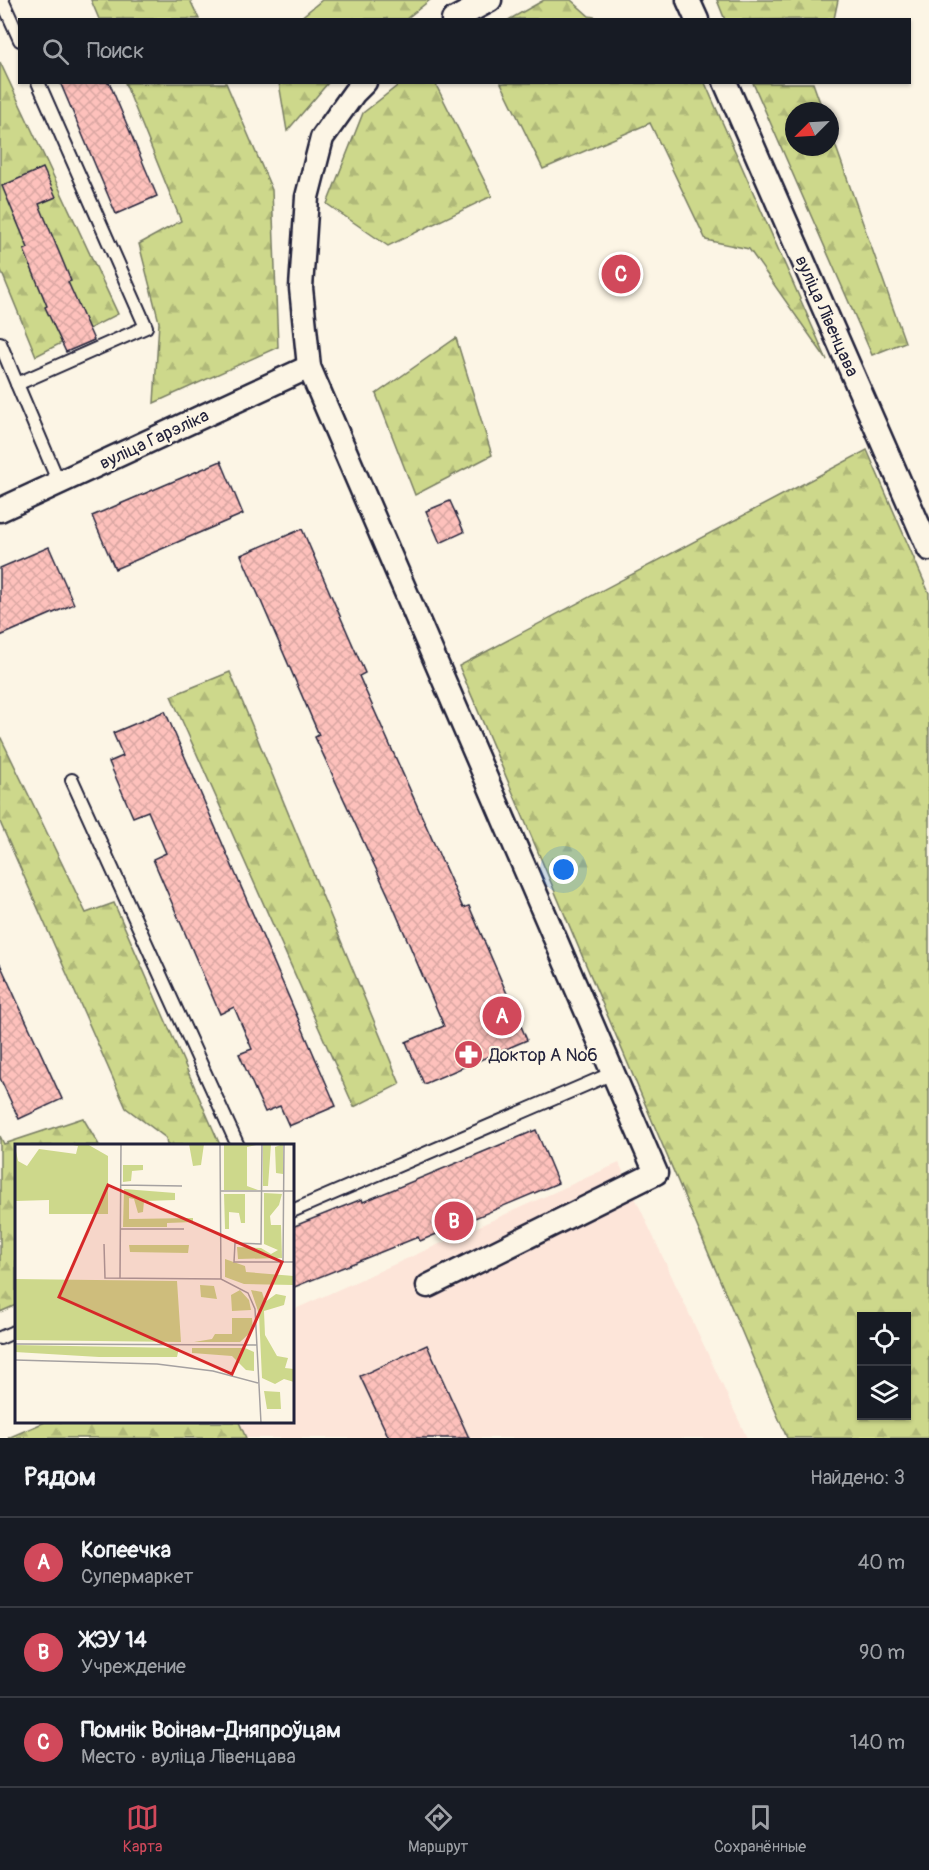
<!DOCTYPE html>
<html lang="ru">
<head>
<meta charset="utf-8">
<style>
	:root { --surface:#171b24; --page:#242831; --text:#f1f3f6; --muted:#9ea1a6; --line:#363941; --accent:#d1495b }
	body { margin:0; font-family:Pangolin,sans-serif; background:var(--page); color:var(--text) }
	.controls { position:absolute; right:18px; bottom:18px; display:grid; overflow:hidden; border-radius:0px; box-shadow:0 2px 4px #0004 }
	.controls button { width:54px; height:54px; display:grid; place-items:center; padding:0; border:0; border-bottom:2px solid var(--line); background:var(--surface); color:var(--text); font:30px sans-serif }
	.compass { position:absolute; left:785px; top:102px; width:54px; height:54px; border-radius:50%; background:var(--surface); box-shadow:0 2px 4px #0004; rotate:246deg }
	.you { position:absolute; left:564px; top:870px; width:21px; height:21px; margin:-15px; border:4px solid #fff; border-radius:50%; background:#1a73e8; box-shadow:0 0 0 9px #1a73e833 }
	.badge { display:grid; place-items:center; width:39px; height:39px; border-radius:50%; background:var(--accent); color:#fff; font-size:20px; font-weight:700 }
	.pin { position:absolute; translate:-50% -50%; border:3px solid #fff; box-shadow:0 2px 6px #0006 }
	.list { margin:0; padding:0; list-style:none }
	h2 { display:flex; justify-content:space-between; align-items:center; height:78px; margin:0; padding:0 24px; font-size:26px }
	h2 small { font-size:20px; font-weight:400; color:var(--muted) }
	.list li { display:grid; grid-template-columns:39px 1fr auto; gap:18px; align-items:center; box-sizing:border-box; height:90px; padding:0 24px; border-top:2px solid var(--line) }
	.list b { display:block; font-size:22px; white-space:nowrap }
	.list p { margin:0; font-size:20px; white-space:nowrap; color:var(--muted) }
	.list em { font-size:20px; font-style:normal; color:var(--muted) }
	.icon { flex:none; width:33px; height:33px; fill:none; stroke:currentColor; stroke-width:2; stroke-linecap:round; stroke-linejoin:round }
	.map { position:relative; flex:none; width:929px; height:1438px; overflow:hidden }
	.search { position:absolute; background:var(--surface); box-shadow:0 2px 4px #0004; left:18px; right:18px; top:18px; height:66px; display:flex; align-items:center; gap:15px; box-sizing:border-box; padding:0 21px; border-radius:0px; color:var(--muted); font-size:22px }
	.sheet { height:348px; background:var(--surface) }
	nav { display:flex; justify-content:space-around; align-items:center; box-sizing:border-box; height:84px; border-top:2px solid var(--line); background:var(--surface); font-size:16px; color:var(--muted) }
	nav a { display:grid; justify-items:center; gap:3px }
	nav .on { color:var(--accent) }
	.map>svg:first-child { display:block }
	.built { fill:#fde5d9 }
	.forest { fill:url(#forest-firs); stroke:#787d63; stroke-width:1.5; fill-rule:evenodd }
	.building { fill:url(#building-cross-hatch); stroke:#22223b; stroke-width:1.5 }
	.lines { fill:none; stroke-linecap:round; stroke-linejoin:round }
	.lane-casing { stroke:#22223b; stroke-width:16 }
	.street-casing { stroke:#22223b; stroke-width:27 }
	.lane { stroke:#fcf5e5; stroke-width:12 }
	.street { stroke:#fcf5e5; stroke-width:22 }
	.labels { text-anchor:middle; stroke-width:4.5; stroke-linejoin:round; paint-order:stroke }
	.street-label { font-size:18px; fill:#22223b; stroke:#fcf5e5 }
	.poi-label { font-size:18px; fill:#22223b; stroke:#fcf5e5; text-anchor:start }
	.inset-road { fill:none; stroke:#a5a1a1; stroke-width:1.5 }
	.view { fill:#d62828; fill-opacity:0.15; stroke:#d62828; stroke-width:3 }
	.inset-edge { fill:none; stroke:#22223b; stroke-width:3 }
</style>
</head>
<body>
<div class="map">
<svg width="929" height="1438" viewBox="0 0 929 1438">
	<defs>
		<pattern id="forest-firs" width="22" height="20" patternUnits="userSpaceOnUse" patternTransform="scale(1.5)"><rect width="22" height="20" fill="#cdd88b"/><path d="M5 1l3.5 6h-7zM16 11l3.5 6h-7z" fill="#b0b979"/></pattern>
		<pattern id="building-cross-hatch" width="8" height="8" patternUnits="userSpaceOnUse" patternTransform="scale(1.5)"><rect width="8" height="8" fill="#fec1bc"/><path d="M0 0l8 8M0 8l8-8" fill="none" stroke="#d9a6a2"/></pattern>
	</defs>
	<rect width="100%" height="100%" fill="#fcf5e5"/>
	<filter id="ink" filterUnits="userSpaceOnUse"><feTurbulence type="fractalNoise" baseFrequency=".0167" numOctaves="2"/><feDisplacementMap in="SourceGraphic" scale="12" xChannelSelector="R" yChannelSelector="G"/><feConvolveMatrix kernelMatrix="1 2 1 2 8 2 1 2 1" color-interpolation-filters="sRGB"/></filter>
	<g filter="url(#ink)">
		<!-- built -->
		<polygon class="built" points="619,1163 747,1438 246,1438 239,1422 292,1422 293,1310"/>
		<!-- forest -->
		<g class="forest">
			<polygon points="91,0 190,0 199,19 99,19"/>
			<polygon points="322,0 430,0 406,19 299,19"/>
			<polygon points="544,0 571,0 589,16 604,19 510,19"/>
			<polygon points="717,0 838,0 834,19 725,20"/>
			<polygon points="0,62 118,314 36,356 0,268"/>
			<polygon points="125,83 226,83 272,190 278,347 154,403 159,322 139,244 181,221"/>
			<polygon points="279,83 279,82 328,83 287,131"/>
			<polygon points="401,83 435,83 492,196 388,246 327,204 363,113"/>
			<polygon points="501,83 705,83 827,360 749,249 706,240 650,123 543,169"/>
			<polygon points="753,83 813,83 823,111 794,111 794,147 830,147 830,130 905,342 872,355"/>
			<polygon points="456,338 492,455 415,495 376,394"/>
			<path d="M867,450L929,593V1438H787L459,666ZM862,1316H906V1416H862Z"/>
			<polygon points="230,672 400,1084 354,1107 171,696"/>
			<polygon points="1,738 86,913 114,903 220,1145 167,1145 166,1138 126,1108 0,822 0,739"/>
			<polygon points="83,1118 99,1145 16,1146 16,1305 0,1312 0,1136 4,1144"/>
			<polygon points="45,1422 239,1422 246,1438 8,1438"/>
		</g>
		<!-- building -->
		<g class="building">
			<polygon points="60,82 109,82 157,196 116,214"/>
			<polygon points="43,168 56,197 39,204 71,281 68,282 94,340 66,352 45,307 47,306 24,250 28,248 2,186"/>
			<polygon points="221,461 243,514 115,569 92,516"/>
			<polygon points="450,501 464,532 440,543 426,511"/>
			<polygon points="302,529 365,673 359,676 463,908 469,906 527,1040 424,1084 406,1042 444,1026 389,897 315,737 319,735 241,555"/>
			<polygon points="49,547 74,604 0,636 0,568"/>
			<polygon points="165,711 336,1106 289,1126 280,1106 265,1112 239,1054 252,1049 234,1007 220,1014 153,859 166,853 148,811 133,817 109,762 123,756 113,733"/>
			<polygon points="0,964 62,1099 19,1119 0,1078"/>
			<polygon points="536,1130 558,1183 420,1241 418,1237 292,1288 292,1227 362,1199 363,1202"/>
			<polygon points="427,1345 469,1438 389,1438 360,1376"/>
		</g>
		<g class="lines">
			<defs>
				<g id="lane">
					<polyline points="2,0 20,40"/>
					<polyline points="0,343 17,384 146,327 38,82"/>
					<polyline points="17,384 59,483"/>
					<polyline points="72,780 238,1146"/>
					<polyline points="292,1211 613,1073"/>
					<polyline points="0,1338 16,1331"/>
				</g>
				<g id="street">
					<polyline points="688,0 697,20"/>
					<polyline points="453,20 490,0"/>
					<polyline points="365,82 354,93 322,138 307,197 301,288 309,367 656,1173 428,1286"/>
					<polyline points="725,82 929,549"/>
					<polyline points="0,510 309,367"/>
				</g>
			</defs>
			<!-- lane casing -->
			<use href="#lane" class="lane-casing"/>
			<!-- street casing -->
			<use href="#street" class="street-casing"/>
			<!-- lane -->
			<use href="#lane" class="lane"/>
			<!-- street -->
			<use href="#street" class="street"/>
		</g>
	</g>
	<!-- icons -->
	<defs>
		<symbol id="pharmacy-disc" viewBox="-11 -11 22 22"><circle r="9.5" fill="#d1495b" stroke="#fcf5e5"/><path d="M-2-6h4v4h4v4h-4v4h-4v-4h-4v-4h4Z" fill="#fff"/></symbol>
	</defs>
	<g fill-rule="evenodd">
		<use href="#pharmacy-disc" x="452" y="1038" width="33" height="33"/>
	</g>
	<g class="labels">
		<!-- street labels -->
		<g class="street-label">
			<text transform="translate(827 316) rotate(66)" y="6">вуліца Лівенцава</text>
			<text transform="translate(154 439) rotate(-25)" y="6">вуліца Гарэліка</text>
		</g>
		<!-- poi labels -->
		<g class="poi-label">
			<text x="489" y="1061">Доктор А №6</text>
		</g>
	</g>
	<!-- overview -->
	<g transform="translate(15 1144)">
		<rect width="279" height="279" fill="#fcf5e5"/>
		<path d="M53,0H72L93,12V70H34V56L0,57V2L3,17L12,22L24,5L61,10L63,2ZM174,0H189L186,21L178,22ZM209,0H245L232,3V42L243,46H209ZM256,0L253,42H248V1ZM268,0V30L261,29L260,3ZM108,21H128V26L117,27L116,37L108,38ZM109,45L160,49V56L129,57L128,68L123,69L119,55L114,54V75L178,74V78L152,79V83H108ZM249,49L267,50L264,61L255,72L256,81H266L267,114L223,115L222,103L246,104L256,110L263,106L249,100ZM209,50H230V79H226L224,69L214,68V85H210ZM114,101H174L173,109L115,108ZM210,115L230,122L231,128L279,132V141L229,140L210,133ZM0,135L162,137L166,198L0,196ZM185,141L199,142L202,155L186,153ZM225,146L234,156L236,166L217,167L216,151ZM236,146L247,148L250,158L261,150L271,152L269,161L249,167L250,191L262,212L273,214L270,224L279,225V238L269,235L260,240L247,234L244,170ZM217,174H237L238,186L225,198H179L197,195L200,190H217ZM0,201L164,204L162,213H84L0,208ZM177,204H230L239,208V227L231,226L217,212L177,209ZM249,247L265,248L266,265H252Z" fill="#cdd88b"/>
		<path class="inset-road" d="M205,0L206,135M247,0L246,100L220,99L219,118H279M106,41L167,42M205,47H279M105,85H169M89,100L90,134L206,135L233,149L240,165L246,279M268,118L269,0M105,134L106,0M0,200L242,201M0,216L142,220L198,227L243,239"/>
		<path class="view" d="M93,41L267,118L217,230L44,153Z"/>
		<rect width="279" height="279" class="inset-edge"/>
	</g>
</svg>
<div class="controls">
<button><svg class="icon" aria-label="locate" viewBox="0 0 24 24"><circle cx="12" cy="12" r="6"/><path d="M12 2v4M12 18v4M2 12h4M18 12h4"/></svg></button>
<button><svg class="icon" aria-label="layers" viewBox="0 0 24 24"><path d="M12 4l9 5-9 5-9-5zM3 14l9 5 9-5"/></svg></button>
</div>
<svg class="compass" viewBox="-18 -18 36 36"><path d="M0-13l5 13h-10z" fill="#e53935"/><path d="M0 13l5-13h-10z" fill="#9ea1a6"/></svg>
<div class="you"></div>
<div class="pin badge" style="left:502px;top:1016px">A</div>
<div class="pin badge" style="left:454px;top:1221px">B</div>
<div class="pin badge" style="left:621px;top:274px">C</div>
<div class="search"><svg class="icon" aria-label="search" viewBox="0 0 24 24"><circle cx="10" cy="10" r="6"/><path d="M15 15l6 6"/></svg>Поиск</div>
</div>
<section class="sheet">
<h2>Рядом<small>Найдено: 3</small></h2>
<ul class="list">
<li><span class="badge">A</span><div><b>Копеечка</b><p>Супермаркет</p></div><em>40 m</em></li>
<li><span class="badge">B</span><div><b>ЖЭУ 14</b><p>Учреждение</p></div><em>90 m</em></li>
<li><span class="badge">C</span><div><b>Помнік Воінам-Дняпроўцам</b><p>Место · вуліца Лівенцава</p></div><em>140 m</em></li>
</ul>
</section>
<nav>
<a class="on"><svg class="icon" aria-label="map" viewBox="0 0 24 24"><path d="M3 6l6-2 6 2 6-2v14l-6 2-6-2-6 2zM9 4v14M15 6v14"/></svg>Карта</a>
<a><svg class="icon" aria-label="directions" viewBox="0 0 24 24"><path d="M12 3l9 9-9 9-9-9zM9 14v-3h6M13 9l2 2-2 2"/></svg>Маршрут</a>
<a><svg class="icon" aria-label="saved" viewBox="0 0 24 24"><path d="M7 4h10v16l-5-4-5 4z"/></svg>Сохранённые</a>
</nav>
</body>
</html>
